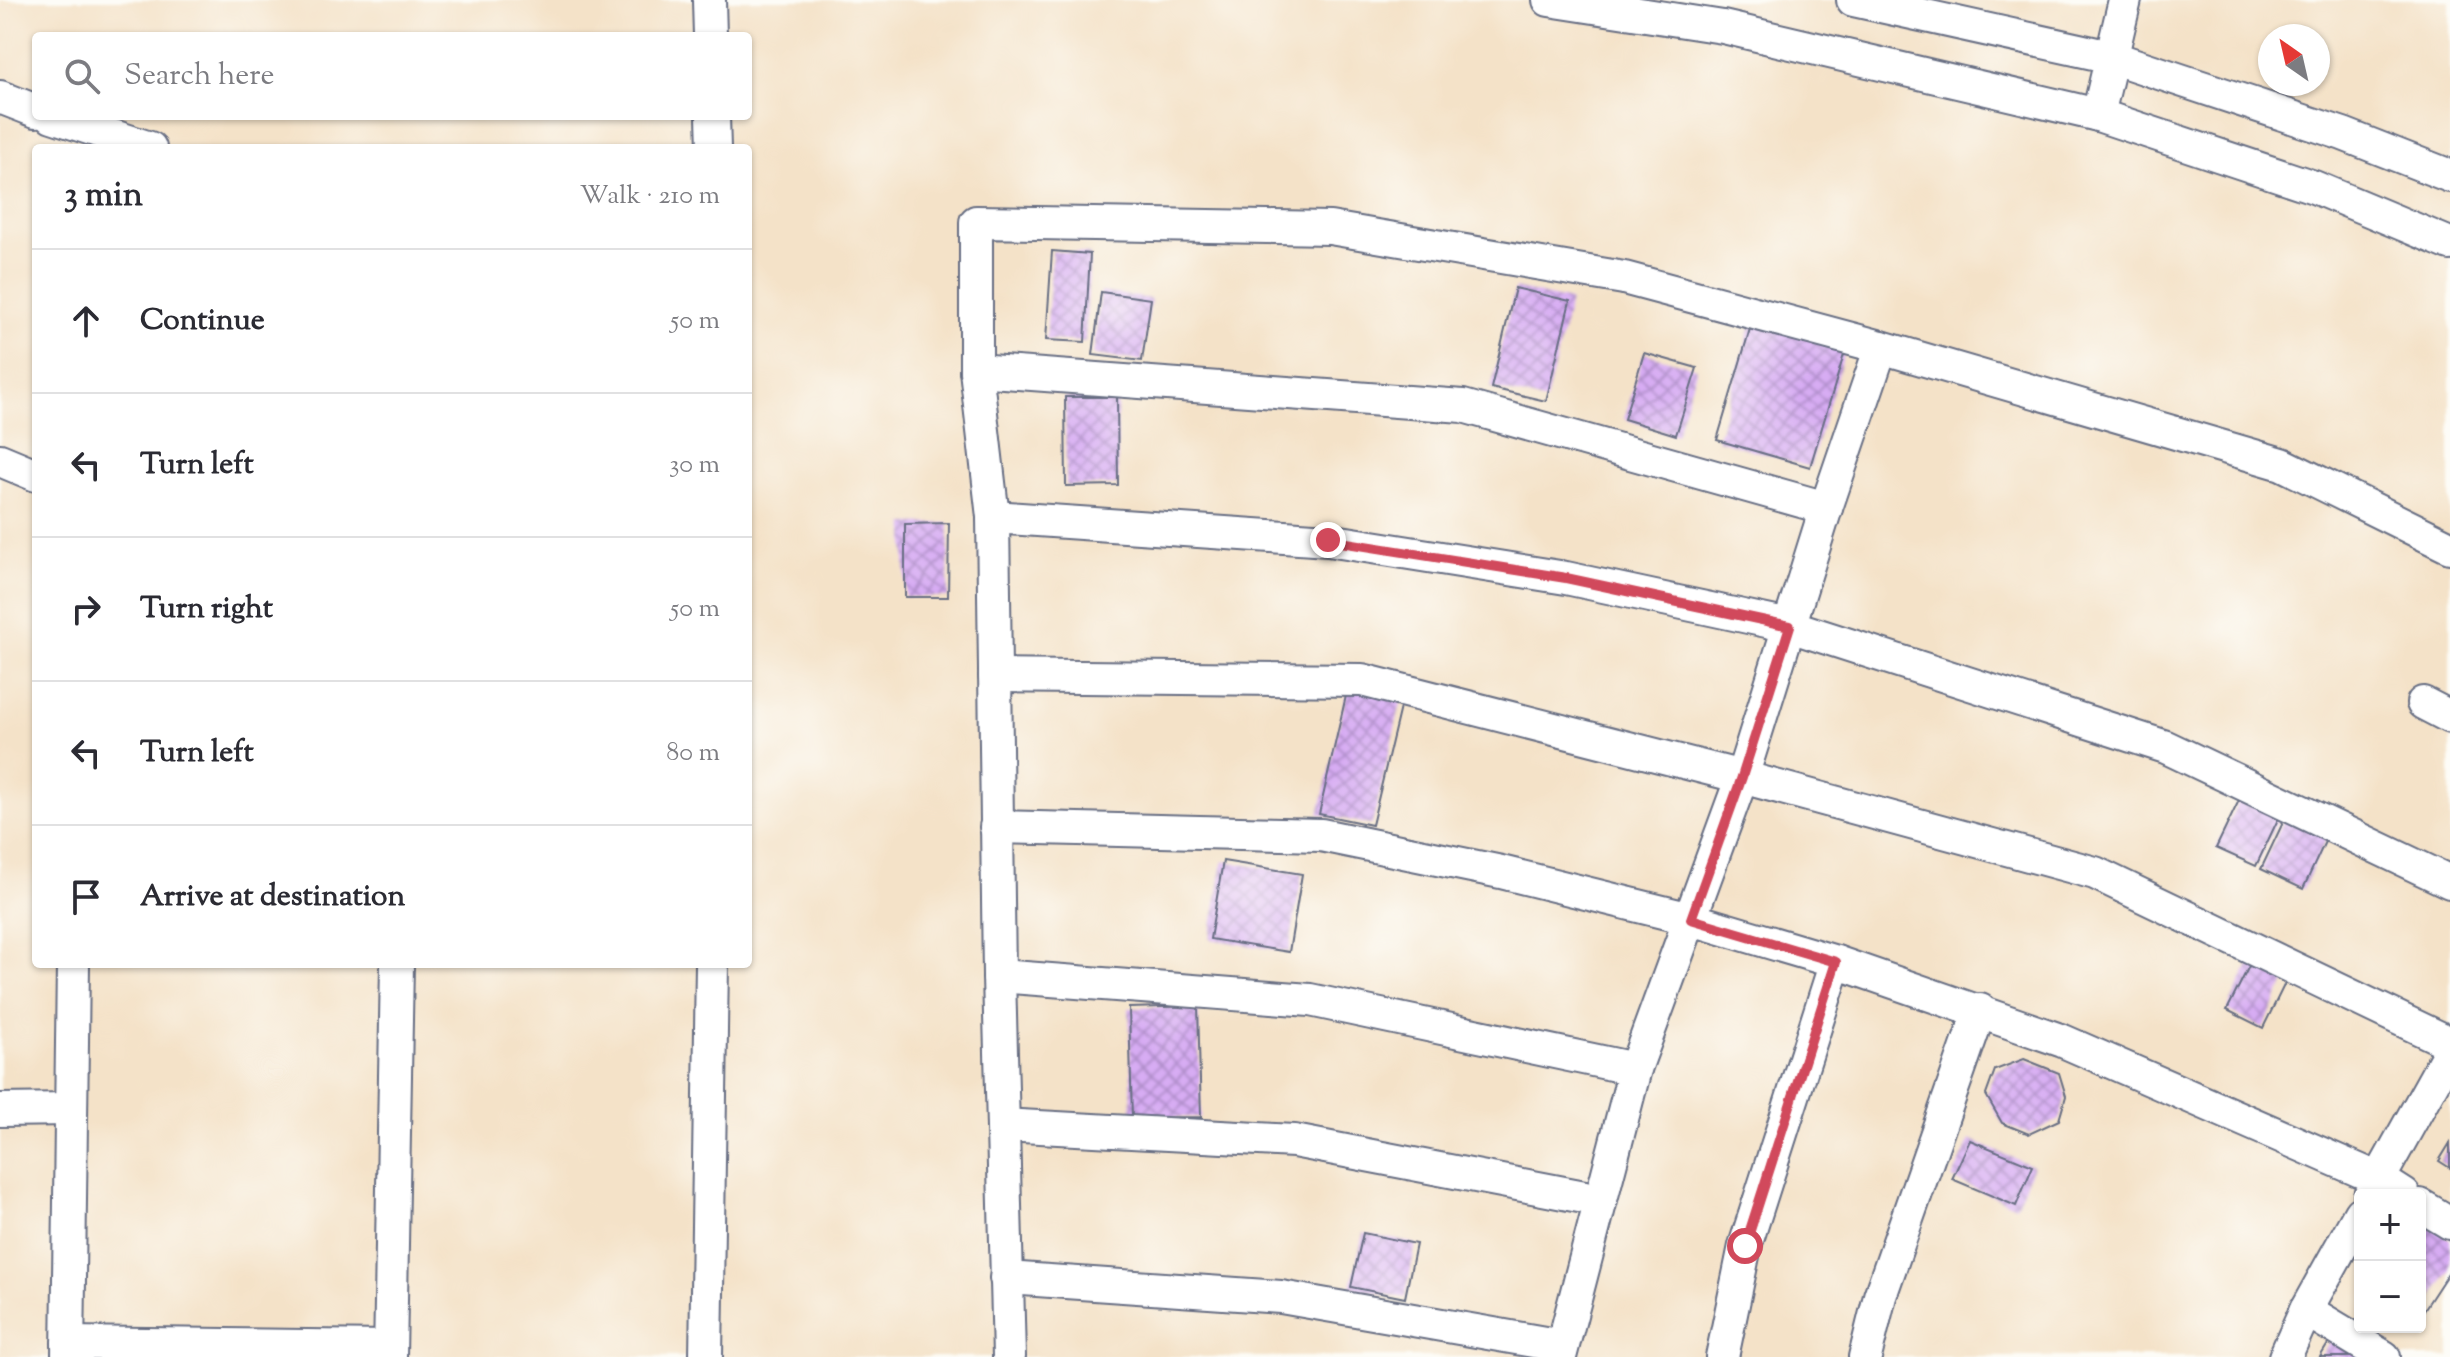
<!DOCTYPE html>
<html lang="en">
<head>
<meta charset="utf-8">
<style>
	:root { --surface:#fff; --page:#f2f2f3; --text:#2b2b33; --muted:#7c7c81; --line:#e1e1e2 }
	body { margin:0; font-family:"Sorts Mill Goudy",serif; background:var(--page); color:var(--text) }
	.controls { position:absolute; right:24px; bottom:24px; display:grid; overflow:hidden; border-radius:8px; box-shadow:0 2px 6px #0004 }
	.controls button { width:72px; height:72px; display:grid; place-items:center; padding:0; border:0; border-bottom:2px solid var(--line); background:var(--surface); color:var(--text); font:40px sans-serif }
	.compass { position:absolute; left:2258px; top:24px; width:72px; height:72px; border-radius:50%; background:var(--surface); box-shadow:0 2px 6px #0004; rotate:326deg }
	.stop { position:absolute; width:24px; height:24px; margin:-18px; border:6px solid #d1495b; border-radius:50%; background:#fff }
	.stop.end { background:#d1495b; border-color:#fff; box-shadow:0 2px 8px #0008 }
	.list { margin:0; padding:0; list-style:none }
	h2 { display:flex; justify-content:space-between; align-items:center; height:104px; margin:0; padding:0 32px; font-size:34px }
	h2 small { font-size:26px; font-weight:400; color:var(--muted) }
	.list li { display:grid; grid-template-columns:52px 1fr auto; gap:24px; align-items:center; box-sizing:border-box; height:144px; padding:0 32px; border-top:2px solid var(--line) }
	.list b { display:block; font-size:30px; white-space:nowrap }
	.list em { font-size:26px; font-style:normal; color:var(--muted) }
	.icon { flex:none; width:44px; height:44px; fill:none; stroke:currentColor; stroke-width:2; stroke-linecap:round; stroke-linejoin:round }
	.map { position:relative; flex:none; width:2450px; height:1357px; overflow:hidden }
	.search { position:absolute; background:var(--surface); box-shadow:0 2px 6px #0004; left:32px; top:32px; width:720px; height:88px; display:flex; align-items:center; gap:20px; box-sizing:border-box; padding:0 28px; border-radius:8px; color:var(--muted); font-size:30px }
	.panel { position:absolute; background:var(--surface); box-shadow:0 2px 6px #0004; left:32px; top:144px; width:720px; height:824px; border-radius:8px }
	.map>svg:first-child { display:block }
	.building { fill:url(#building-cross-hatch) }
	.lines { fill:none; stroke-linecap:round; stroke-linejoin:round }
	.street-casing { stroke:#676e83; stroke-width:36 }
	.street { stroke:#fff; stroke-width:32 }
	.route { stroke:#d1495b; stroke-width:10 }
</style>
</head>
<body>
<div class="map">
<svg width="2450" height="1357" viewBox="0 0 2450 1357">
	<defs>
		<pattern id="building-cross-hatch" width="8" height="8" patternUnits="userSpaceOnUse" patternTransform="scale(2)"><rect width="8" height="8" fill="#d7acf3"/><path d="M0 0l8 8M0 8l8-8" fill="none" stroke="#ae8cc8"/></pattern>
	</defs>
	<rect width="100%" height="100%" fill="#fdfcf7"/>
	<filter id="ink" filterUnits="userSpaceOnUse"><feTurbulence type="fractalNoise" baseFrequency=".0125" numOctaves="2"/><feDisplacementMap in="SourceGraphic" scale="16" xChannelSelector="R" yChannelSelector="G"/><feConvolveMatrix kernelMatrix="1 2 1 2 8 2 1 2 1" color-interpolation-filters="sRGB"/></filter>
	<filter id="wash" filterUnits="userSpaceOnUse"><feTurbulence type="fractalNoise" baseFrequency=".006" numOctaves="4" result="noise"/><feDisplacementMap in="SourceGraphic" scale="32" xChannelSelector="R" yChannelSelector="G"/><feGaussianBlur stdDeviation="1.8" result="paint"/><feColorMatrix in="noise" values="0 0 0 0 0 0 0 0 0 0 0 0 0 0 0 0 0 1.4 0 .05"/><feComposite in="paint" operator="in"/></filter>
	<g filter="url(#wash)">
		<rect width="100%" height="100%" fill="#f4e2c8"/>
		<g id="blocks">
			<!-- building -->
			<g class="building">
				<polygon points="1052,251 1090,254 1085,342 1046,340"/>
				<polygon points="1515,288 1570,301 1546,401 1491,388"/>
				<polygon points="1101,292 1151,299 1142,361 1093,355"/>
				<polygon points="1752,322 1846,348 1810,467 1717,440"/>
				<polygon points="1644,353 1697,368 1676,435 1624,419"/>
				<polygon points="1065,397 1117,397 1118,485 1066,486"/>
				<polygon points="949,523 948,597 905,597 905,524"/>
				<polygon points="1348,687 1402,699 1372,825 1319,814"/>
				<polygon points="2242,794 2281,813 2256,866 2216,848"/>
				<polygon points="2287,814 2329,833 2303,889 2261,869"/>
				<polygon points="1223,861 1302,874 1289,952 1210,939"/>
				<polygon points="2255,954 2291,971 2263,1028 2227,1010"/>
				<polygon points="1198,1006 1201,1117 1132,1118 1129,1008"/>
				<polygon points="2024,1059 2059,1073 2066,1096 2059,1120 2029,1134 2002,1123 1986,1095 1995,1070"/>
				<polygon points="1970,1140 2033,1166 2016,1206 1952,1179"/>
				<polygon points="2450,1143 2450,1168 2439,1161"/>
				<polygon points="2420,1220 2450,1239 2450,1270 2420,1316"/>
				<polygon points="1363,1233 1416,1244 1405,1298 1351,1287"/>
				<polygon points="2334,1334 2372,1357 2320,1357"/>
			</g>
		</g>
	</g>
	<g filter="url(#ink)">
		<use href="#blocks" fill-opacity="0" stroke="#676e83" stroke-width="2"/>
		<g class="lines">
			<defs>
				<g id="street">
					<polyline points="709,0 710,36"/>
					<polyline points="1549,0 1723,27 2098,115 2314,187 2450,244"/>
					<polyline points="1853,0 2111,57 2343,134 2450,176"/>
					<polyline points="0,97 36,111"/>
					<polyline points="2098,115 2125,0"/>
					<polyline points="52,116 150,148"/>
					<polyline points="713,116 714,148"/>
					<polyline points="976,370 1463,406 1826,508"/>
					<polyline points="0,460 36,475"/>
					<polyline points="993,517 1328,540 1566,578 1790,626 2166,747 2450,882"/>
					<polyline points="995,676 1362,680 1742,777 2095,873 2450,1043"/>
					<polyline points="2423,703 2450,717"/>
					<polyline points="996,827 1321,835 1501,872 1691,919 1836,962 2063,1041 2379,1179 2404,1195"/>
					<polyline points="999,976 1310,1000 1635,1069"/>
					<polyline points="0,1110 71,1109"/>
					<polyline points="1004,1125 1294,1141 1600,1200"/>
					<polyline points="2370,1195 2450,1051"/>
					<polyline points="2420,1205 2450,1223"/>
					<polyline points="1006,1278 1281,1297 1562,1346"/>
					<polyline points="2306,1310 2384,1357"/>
					<polyline points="68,1343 390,1347"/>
					<polyline points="68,1357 73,964"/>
					<polyline points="390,1357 397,964"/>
					<polyline points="706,1357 712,964"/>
					<polyline points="1009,1357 999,976 993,517 976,370 976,222 1330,228 1624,278 1881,347 2282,464 2450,547"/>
					<polyline points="1560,1357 1635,1069 1742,777 1826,508 1881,347"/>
					<polyline points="1722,1357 1745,1246 1836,962"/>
					<polyline points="1865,1357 1880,1296 1980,1010"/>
					<polyline points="2285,1357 2306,1310 2360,1213"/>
				</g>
			</defs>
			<!-- street casing -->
			<use href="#street" class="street-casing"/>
			<!-- street -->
			<use href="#street" class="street"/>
		</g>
	</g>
	<g class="lines" filter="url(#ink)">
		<!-- route -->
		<polyline class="route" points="1328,540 1566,578 1790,626 1742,777 1691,919 1836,962 1745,1246"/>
	</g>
</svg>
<div class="controls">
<button>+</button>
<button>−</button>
</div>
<svg class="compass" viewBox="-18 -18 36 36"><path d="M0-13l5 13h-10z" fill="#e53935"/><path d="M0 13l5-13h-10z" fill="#7c7c81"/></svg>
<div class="stop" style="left:1745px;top:1246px"></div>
<div class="stop end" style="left:1328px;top:540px"></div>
<div class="search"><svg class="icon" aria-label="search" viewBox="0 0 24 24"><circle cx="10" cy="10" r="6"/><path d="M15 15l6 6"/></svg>Search here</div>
<section class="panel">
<h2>3 min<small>Walk · 210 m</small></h2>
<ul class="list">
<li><svg class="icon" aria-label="ahead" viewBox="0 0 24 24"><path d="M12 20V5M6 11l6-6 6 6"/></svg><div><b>Continue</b></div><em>50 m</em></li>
<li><svg class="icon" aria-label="left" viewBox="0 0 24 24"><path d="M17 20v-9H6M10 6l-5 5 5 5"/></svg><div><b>Turn left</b></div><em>30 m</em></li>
<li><svg class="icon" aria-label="right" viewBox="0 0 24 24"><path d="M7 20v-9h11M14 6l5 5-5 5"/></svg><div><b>Turn right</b></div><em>50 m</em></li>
<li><svg class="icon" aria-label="left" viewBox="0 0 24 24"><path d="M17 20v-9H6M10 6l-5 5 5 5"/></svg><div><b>Turn left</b></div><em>80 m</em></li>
<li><svg class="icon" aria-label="arrive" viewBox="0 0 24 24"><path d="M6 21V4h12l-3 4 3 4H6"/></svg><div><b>Arrive at destination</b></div></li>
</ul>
</section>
</div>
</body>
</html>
